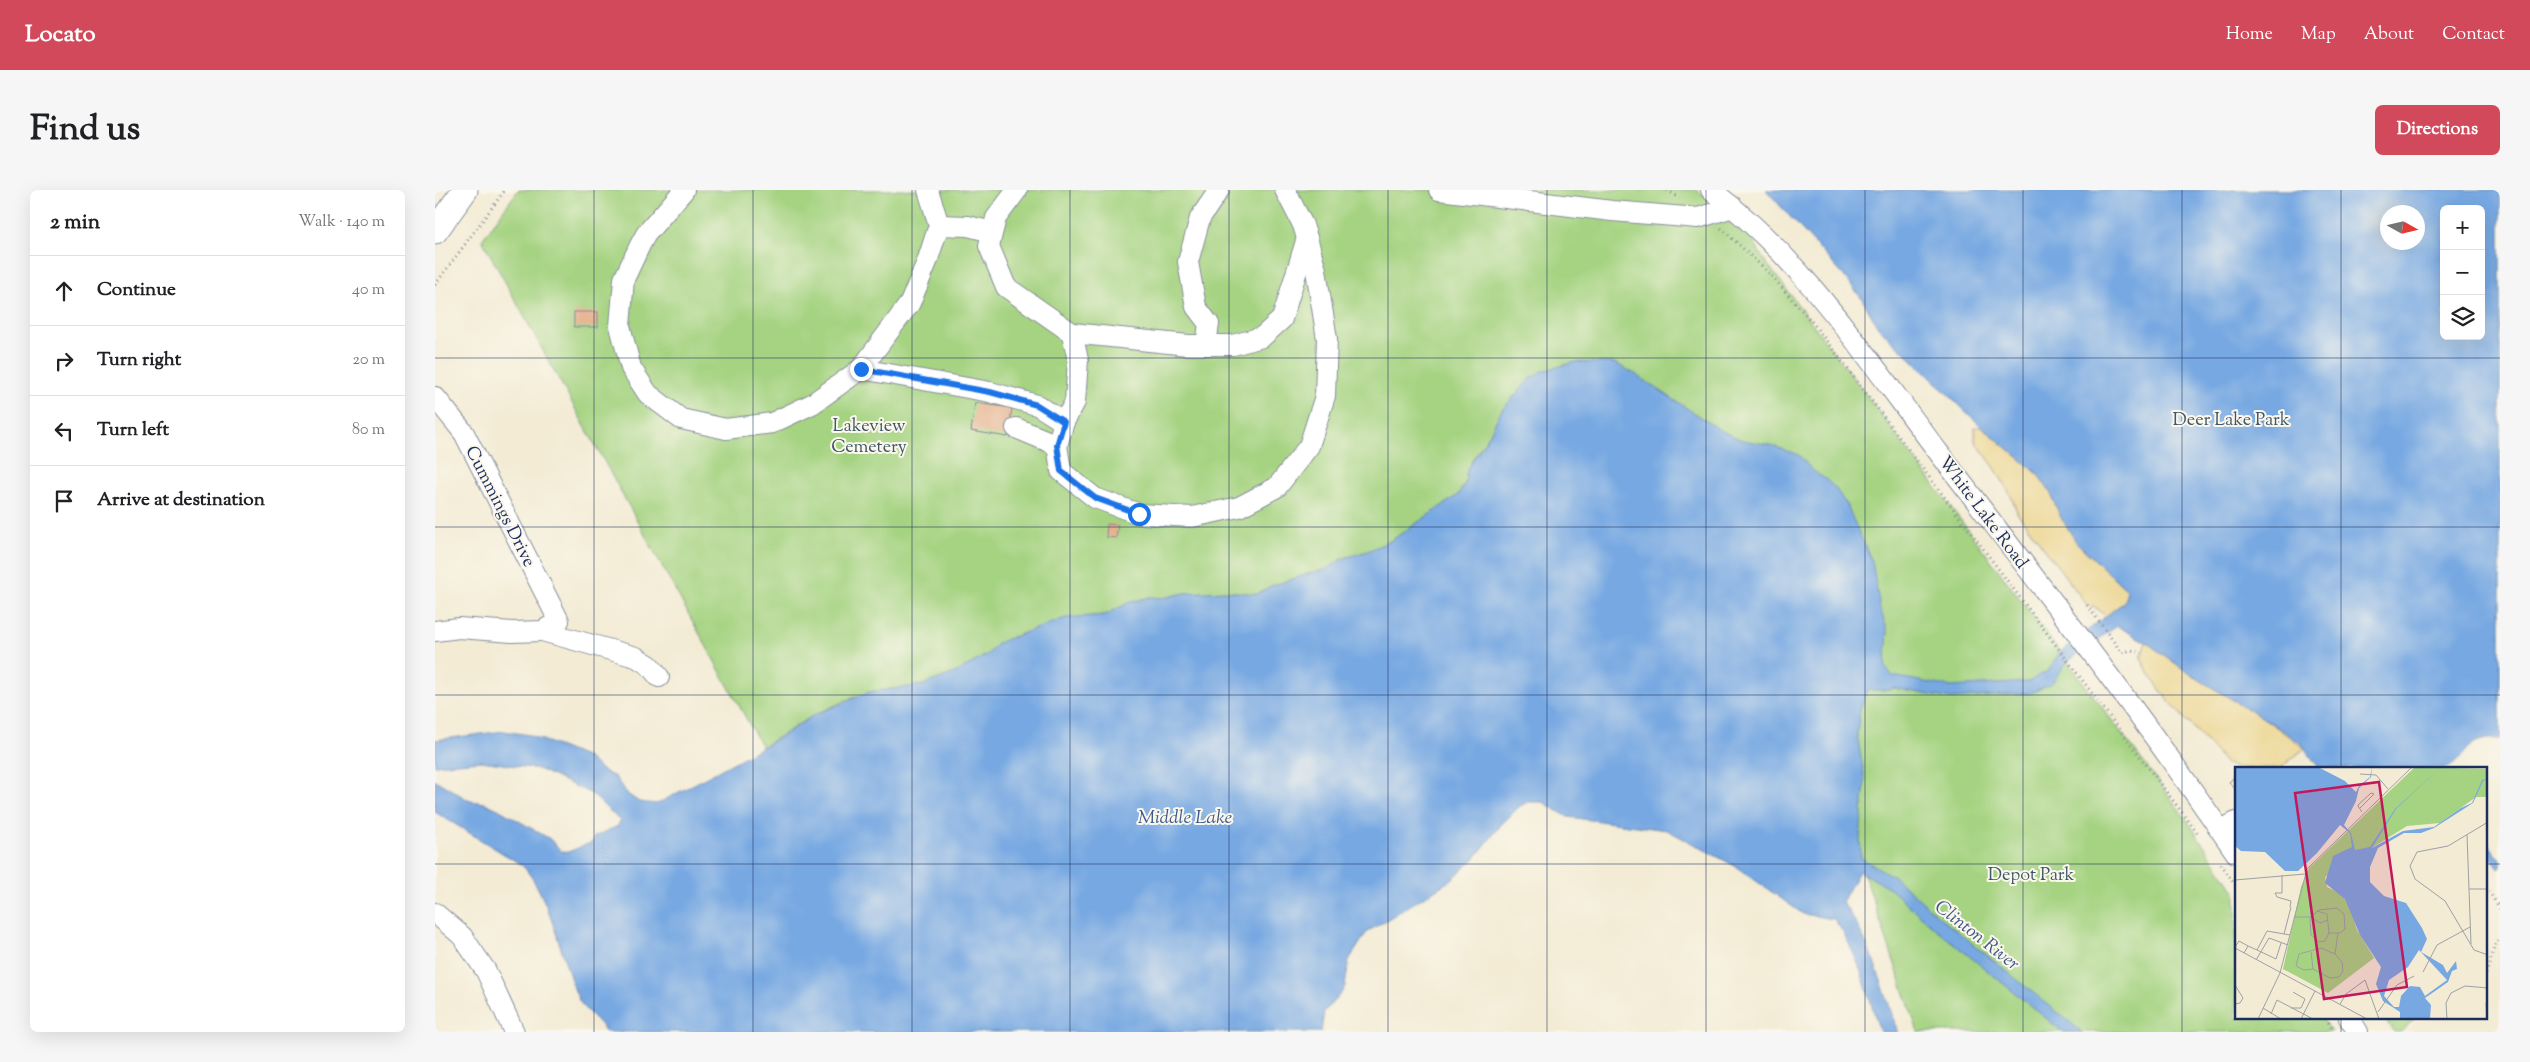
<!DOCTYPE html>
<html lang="en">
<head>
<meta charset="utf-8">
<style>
	:root { --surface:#fff; --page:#f6f6f6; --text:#202124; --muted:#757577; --line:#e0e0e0; --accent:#d1495b }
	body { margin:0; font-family:"Sorts Mill Goudy",serif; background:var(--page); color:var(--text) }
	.controls { position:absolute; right:15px; top:15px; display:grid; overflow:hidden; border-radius:8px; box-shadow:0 5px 20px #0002 }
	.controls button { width:45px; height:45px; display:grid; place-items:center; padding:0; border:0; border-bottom:1px solid var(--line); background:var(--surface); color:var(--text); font:25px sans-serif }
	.compass { position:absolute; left:1945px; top:15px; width:45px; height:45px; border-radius:50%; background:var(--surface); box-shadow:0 5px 20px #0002; rotate:98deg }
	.stop { position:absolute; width:15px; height:15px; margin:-11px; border:4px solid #1a73e8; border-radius:50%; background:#fff }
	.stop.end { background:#1a73e8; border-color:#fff; box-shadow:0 1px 5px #0008 }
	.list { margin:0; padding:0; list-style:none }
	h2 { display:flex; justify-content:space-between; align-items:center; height:65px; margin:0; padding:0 20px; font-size:21px }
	h2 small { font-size:16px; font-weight:400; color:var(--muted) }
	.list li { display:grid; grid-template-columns:32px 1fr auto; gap:15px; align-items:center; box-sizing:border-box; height:70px; padding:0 20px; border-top:1px solid var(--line) }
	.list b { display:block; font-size:19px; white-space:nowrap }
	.list em { font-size:16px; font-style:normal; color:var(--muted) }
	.icon { flex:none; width:28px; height:28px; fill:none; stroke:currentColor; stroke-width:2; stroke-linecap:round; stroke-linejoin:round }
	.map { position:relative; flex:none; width:2065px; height:842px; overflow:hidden; border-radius:8px }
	header { display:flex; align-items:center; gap:30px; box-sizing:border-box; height:70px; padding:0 25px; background:var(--accent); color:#fff }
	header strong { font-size:24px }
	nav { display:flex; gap:28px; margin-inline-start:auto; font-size:18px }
	.intro { display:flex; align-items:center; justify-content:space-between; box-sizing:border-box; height:120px; padding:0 30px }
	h1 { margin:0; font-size:35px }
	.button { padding:12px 22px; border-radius:8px; background:var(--accent); color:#fff; font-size:18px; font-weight:700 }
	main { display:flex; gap:30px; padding:0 30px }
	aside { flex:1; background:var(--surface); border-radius:8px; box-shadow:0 5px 20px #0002 }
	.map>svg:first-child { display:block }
	.green { fill:#a5d381; stroke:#608170 }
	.sand { fill:#eeda9e; stroke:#84847e }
	.water { fill:#77a8e2; stroke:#496ca0; fill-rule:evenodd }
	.building { fill:#e3ab86 }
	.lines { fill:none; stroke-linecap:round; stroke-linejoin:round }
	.minor-casing { stroke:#878d99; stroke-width:22 }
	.major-casing { stroke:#878d99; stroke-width:27 }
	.path { stroke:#878d99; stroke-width:3; stroke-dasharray:1 4; stroke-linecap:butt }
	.minor { stroke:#fff; stroke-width:20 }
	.major { stroke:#fff; stroke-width:25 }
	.route { stroke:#1a73e8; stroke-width:6 }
	.grid { fill:none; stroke:#1b2f5e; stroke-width:1; stroke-opacity:0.55 }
	.labels { text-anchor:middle; stroke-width:4; stroke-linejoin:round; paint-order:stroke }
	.park-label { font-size:18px; fill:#3e5867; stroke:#fbf7ec }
	.street-label { font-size:18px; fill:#1b2f5e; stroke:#fbf7ec }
	.water-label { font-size:19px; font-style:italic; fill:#3b598c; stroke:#fbf7ec }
	.inset-road { fill:none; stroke:#9da0a5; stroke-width:1 }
	.view { fill:#c2185b; fill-opacity:0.15; stroke:#c2185b; stroke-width:2.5 }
	.inset-edge { fill:none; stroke:#1b2f5e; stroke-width:2.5 }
</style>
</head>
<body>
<header>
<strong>Locato</strong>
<nav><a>Home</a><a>Map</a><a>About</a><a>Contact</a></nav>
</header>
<div class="intro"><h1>Find us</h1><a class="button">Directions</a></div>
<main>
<aside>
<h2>2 min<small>Walk · 140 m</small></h2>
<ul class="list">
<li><svg class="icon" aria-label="ahead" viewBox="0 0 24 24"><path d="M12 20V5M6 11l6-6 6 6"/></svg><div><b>Continue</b></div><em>40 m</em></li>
<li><svg class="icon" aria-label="right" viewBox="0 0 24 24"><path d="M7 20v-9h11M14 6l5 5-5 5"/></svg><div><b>Turn right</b></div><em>20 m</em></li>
<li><svg class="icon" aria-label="left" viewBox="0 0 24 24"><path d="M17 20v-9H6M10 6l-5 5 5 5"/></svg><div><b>Turn left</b></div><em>80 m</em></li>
<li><svg class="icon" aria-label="arrive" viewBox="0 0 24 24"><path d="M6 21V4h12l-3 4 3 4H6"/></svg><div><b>Arrive at destination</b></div></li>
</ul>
</aside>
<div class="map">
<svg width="2065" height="842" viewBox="0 0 2065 842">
	<rect width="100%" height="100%" fill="#fbf7ec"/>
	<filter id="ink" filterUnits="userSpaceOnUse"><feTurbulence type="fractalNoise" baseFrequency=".02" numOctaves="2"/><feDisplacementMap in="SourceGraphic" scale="10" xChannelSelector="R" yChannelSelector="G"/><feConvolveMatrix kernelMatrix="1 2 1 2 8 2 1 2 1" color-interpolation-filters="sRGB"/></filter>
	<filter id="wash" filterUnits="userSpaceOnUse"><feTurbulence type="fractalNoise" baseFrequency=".0096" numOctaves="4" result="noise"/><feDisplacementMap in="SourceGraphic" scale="20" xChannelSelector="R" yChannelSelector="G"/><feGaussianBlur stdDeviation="1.12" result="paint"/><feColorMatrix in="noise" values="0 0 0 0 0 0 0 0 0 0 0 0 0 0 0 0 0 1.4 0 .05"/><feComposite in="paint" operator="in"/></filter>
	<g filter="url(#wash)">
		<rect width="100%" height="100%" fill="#f3ebd4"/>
		<!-- green -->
		<g class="green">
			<polygon points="83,0 1262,0 1311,39 1327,67 1752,630 1801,703 1801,828 1886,828 1896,842 1483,842 1431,689 1201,184 1083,202 1066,221 1054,245 1039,267 1032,279 1030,294 1023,305 957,350 933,361 909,368 890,380 879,382 836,396 822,404 790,401 750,403 728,408 715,407 693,413 670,425 631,428 563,453 553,464 522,482 488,495 434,502 409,511 379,525 327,557 47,50"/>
			<polygon points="1949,828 1980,828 1966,842 1959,842"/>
		</g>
		<!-- sand -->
		<g class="sand">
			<polygon points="1546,236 1602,283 1615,302 1642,353 1692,400 1689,412 1671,426 1663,419 1652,415 1583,324 1575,304 1560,278 1540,251 1540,238"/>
			<path d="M1711,452L1758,486L1817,520L1870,558L1845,578H1800L1791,574C1763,540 1725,509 1706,468Z"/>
		</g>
		<!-- water -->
		<g class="water">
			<path d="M1331,0H2065V549C2029,547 2038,562 2013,578H1884L1866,553L1838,534L1758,486L1711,452L1682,436L1632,472L1617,493L1596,503L1516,509L1458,498L1456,500H1432L1425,520L1422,544L1430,590L1425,647L1426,668L1461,688L1503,726L1647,842H1628L1496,735L1453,697L1424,681L1407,712C1435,750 1448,797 1463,842H1445C1433,805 1423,761 1399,729L1368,724L1300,676L1232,640L1133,627L1108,612H1093L1085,616L1066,635L1039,669L1016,690L932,742L914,770L910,796L907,802L889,822L886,842H171C163,829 147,820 142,806C126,767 115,705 87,675L0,622V590L35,611L50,613L63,619L115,649L126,661L133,662L158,652L159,647L183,636L185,631L157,604L103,579L46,571L0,575V550L69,541L95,545L153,568L168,581L180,587L191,603L204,612L222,614L344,548L379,525L434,502L488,495L522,482L553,464L563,453L572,449L631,428L670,425L693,413L715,407L728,408L750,403L790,401L822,404L836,396L879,382L890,380L909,368L933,361L957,350L1023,305L1030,294L1032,279L1054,245L1066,221L1096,188L1107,181L1140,172L1180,173L1200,184L1285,240L1307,250L1336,255L1364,265L1377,280L1393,291L1401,299L1412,316L1437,371L1445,418L1453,442L1450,477L1458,486L1516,497L1593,492L1614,480L1624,463L1689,412L1692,400L1642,353L1625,326L1615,302L1602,283L1546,236L1443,137L1427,109L1409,86ZM2009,19H2046V146H2009ZM1952,22H1982V52H1952Z"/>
			<polygon points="2051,651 2065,669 2065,679 2051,661"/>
		</g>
		<g id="blocks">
			<!-- building -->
			<g class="building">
				<rect x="139" y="122" width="24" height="15"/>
				<polygon points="540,213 577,218 573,247 536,241"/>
				<polygon points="672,334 683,335 681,348 671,347"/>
				<polygon points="1801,586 1801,600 1794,592"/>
			</g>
		</g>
	</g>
	<g filter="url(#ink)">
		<use href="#blocks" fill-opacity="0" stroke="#878d99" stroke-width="1"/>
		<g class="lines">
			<defs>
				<g id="minor">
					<polyline points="249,0 211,44 205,55 189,89 185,136 196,178 213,204 246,229 291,239 337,233 377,214 426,179 475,113 492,72 504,35 493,0"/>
					<polyline points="582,0 561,28 554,56 571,97 637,143 643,170 640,212 629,232 622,255 626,281 660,308 704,324 757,327 804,317 842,297 874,256 890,206 892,149 881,80 872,48 868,35 850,0"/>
					<polyline points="1004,0 1177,21 1263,28 1298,17"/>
					<path d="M1276,0C1369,70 1434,171 1504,263C1605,395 1708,526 1801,663"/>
					<polyline points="504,35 533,36 557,42"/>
					<polyline points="637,143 753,155 798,155 827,147 847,129 872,48"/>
					<polyline points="771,154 774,134 761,117 753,72 765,28 784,0"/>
					<polyline points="426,179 555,202 602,215 629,232"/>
					<polyline points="0,207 29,243 124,431 107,441 77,442 24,438 0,441"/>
					<polyline points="581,238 622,255"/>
					<polyline points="107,441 201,467 214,475 224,487"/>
					<polyline points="1786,640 1801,632"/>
					<polyline points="0,723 27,746 51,781 79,842"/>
					<polyline points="1914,828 1923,842"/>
				</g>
				<polyline id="major" points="0,41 30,0"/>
			</defs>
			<!-- minor casing -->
			<use href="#minor" class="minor-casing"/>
			<!-- major casing -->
			<use href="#major" class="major-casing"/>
			<!-- path -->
			<g class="path">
				<polyline points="1232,0 1245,8"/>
				<polyline points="1286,38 1332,81 1378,133 1764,645"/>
				<polyline points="0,95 70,0"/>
				<polyline points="1652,415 1687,463 1696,460 1707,463"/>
				<polyline points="1786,674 1801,696"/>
				<polyline points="2051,697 2065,719"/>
				<polyline points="2051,784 2061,752 2065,749"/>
				<polyline points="1891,828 1898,840"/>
				<polyline points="2037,828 2037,830"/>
			</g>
			<!-- minor -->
			<use href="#minor" class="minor"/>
			<!-- major -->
			<use href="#major" class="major"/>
		</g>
	</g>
	<g class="lines" filter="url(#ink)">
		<!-- route -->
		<polyline class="route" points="426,179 555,202 602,215 629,232 622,255 626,281 660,308 704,324"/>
	</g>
	<!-- grid -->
	<path class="grid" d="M159,0V842M318,0V842M477,0V842M635,0V842M794,0V842M953,0V842M1112,0V842M1271,0V842M1430,0V842M1588,0V842M1747,0V842M1906,0V578M0,168H2065M0,337H2065M0,505H2065M0,674H1801M2051,674H2065M1906,828V842"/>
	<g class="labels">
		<!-- park labels -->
		<g class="park-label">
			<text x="1796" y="235">Deer Lake Park</text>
			<text x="434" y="241">Lakeview<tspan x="434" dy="21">Cemetery</tspan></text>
			<text x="1596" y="690">Depot Park</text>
		</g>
		<!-- street labels -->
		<g class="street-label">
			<text transform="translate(66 316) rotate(63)" y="6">Cummings Drive</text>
			<text transform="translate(1549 322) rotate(53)" y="6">White Lake Road</text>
		</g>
		<!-- water labels -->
		<g class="water-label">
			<text x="750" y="633">Middle Lake</text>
			<text transform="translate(1543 744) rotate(38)" y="7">Clinton River</text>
		</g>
	</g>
	<!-- overview -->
	<g transform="translate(1800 577)">
		<rect width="252" height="252" fill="#f3ebd4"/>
		<path d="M180,0L252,2V30H241L205,56L172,59L90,110L92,120L105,126L114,137L122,163L139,191L93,226L48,202L66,120L74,101Z" fill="#a5d381"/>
		<path d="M0,0H83L110,14L121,25L124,19L135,10L137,0L136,10L124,21L121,34L109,58L116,66L120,83L135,80L160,42L206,0L161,42L137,81L168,64L199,60L226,41L237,36L247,13L252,12L248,14L238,36L199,61L186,66H169L143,81L135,100V115L149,129L171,136L187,161L192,172L186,185L208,198L212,206L221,194L222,202L217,204L213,215L190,231L196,238L195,252H165V245L148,234L141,217L146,200L125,168L110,132L90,116L98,89L117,80L115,66L105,58L82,86L63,104H50L30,85L6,84L0,79ZM184,183L212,213L190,229L185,220L175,219L166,229L164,240H159L149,229L154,213L173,200Z" fill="#77a8e2" fill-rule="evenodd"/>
		<path class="inset-road" d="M125,7L141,8L153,22M125,41L139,27L136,26L123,38V39L127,45M253,55L213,79L182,85L175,99L180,112L210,134L239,183L253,188M232,68L236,177M72,103L76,148M47,108V126H40L42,130L56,134L55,140M0,113L70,107M234,122H253M82,144L92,147L94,166M59,150H75L85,156L93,153M75,150L84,143L102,141L109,147L110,162L105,166H94L90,174L84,175L76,168L75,151M49,167L56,140M46,176L41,192L22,183L32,164L55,168M0,180L4,174L13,179M0,181L132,252M86,181L100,187L107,195L108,204L104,210L95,211L78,202L69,203L61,199L64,187ZM76,185L78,202M9,186L13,179L22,183M100,187L103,166M21,193L34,171L53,178M188,205L202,178L235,160M0,218L8,231L5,236L0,237M251,236L252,252M105,237L111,227L130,213L144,252M28,241L46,252M56,241H66L70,232L58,225M143,245L162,218L179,209M36,247L42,233L78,252M23,252L45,206L72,102L177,0M66,252L80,224M212,252L211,236L216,226L230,219L253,221"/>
		<path class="view" d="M144,15L172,220L89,232L60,26Z"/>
		<rect width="252" height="252" class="inset-edge"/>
	</g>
</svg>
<div class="controls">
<button>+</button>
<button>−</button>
<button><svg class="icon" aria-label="layers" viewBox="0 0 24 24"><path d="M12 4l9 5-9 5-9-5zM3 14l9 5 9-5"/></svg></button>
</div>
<svg class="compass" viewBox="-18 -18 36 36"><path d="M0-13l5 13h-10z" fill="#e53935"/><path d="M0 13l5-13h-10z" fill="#757577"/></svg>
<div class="stop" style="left:704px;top:324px"></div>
<div class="stop end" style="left:426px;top:179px"></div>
</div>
</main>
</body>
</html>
